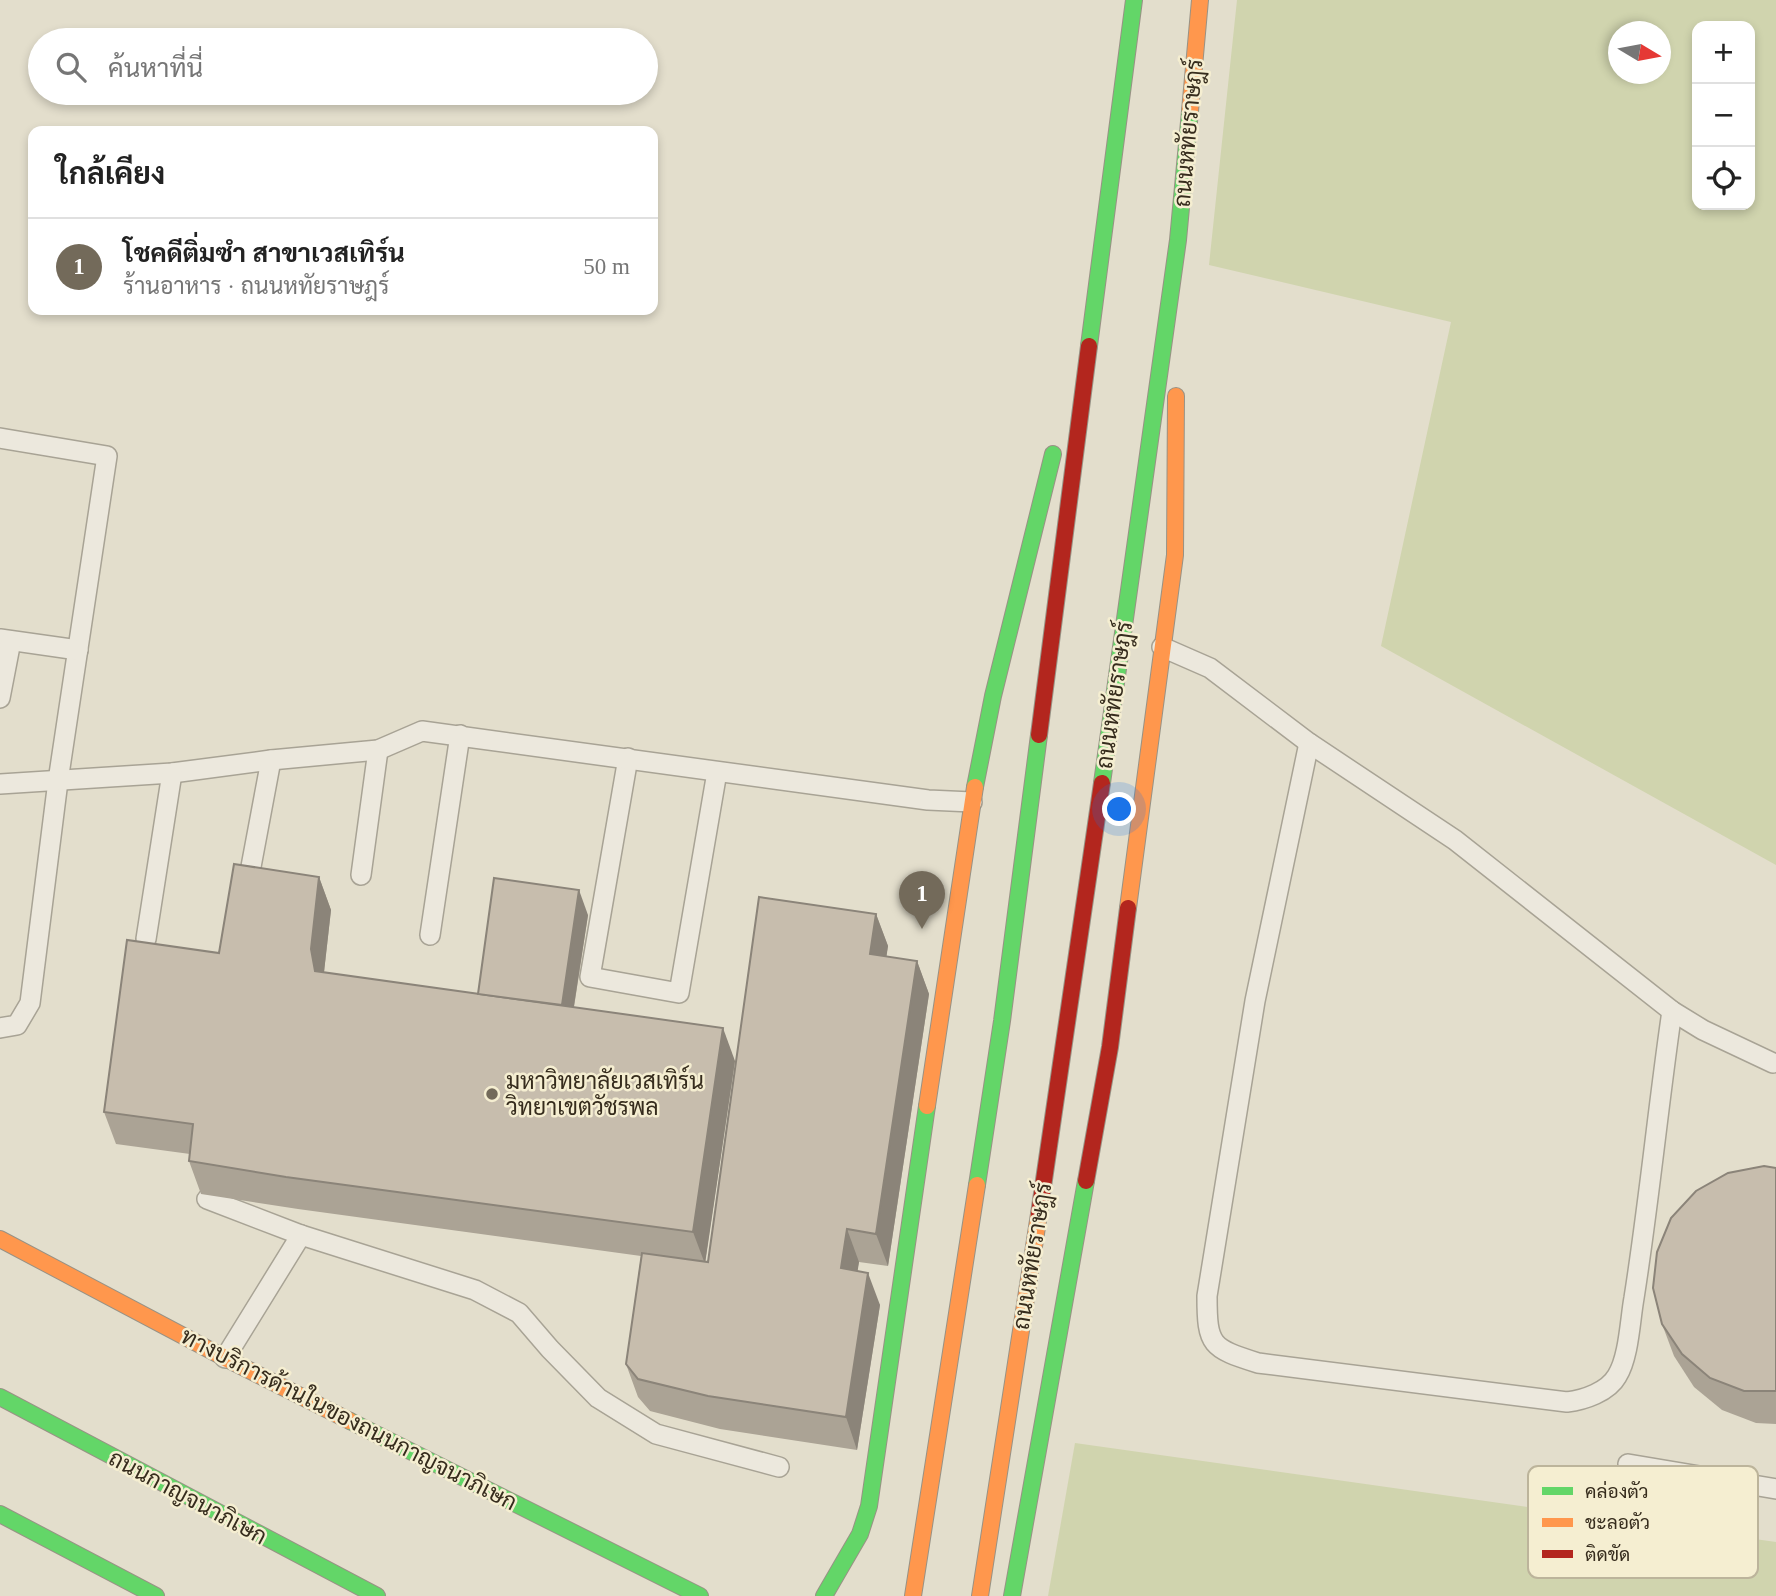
<!DOCTYPE html>
<html lang="th">
<head>
<meta charset="utf-8">
<style>
	:root { --surface:#fff; --page:#f2f2f2; --text:#222; --muted:#767676; --line:#e0e0e0; --accent:#736a5a }
	body { margin:0; font-family:"Times New Roman",Sarabun,serif; background:var(--page); color:var(--text) }
	.controls { position:absolute; right:21px; top:21px; display:grid; overflow:hidden; border-radius:14px; box-shadow:0 4px 10px #0003 }
	.controls button { width:63px; height:63px; display:grid; place-items:center; padding:0; border:0; border-bottom:2px solid var(--line); background:var(--surface); color:var(--text); font:35px sans-serif }
	.compass { position:absolute; left:1608px; top:21px; width:63px; height:63px; border-radius:50%; background:var(--surface); box-shadow:0 4px 10px #0003; rotate:100deg }
	.you { position:absolute; left:1120px; top:810px; width:24px; height:24px; margin:-18px; border:5px solid #fff; border-radius:50%; background:#1a73e8; box-shadow:0 0 0 10px #1a73e833 }
	.badge { display:grid; place-items:center; width:46px; height:46px; border-radius:50%; background:var(--accent); color:#fff; font-size:23px; font-weight:700 }
	.pin { position:absolute; translate:-50% -58px; filter:drop-shadow(0 2px 4px #0008) }
	.pin::after { content:''; position:absolute; top:37px; width:24px; height:21px; background:inherit; clip-path:polygon(0 0,100% 0,50% 100%) }
	.list { margin:0; padding:0; list-style:none }
	h2 { display:flex; justify-content:space-between; align-items:center; height:91px; margin:0; padding:0 28px; font-size:30px }
	h2 small { font-size:23px; font-weight:400; color:var(--muted) }
	.list li { display:grid; grid-template-columns:46px 1fr auto; gap:21px; align-items:center; box-sizing:border-box; height:98px; padding:0 28px; border-top:2px solid var(--line) }
	.list b { display:block; font-size:26px; white-space:nowrap }
	.list p { margin:0; font-size:23px; white-space:nowrap; color:var(--muted) }
	.list em { font-size:23px; font-style:normal; color:var(--muted) }
	.icon { flex:none; width:38px; height:38px; fill:none; stroke:currentColor; stroke-width:2; stroke-linecap:round; stroke-linejoin:round }
	.map { position:relative; flex:none; width:1776px; height:1596px; overflow:hidden }
	.search { position:absolute; background:var(--surface); box-shadow:0 4px 10px #0003; left:28px; top:28px; width:630px; height:77px; display:flex; align-items:center; gap:18px; box-sizing:border-box; padding:0 24px; border-radius:38px; color:var(--muted); font-size:26px }
	.panel { position:absolute; background:var(--surface); box-shadow:0 4px 10px #0003; left:28px; top:126px; width:630px; height:189px; border-radius:14px }
	.map>svg:first-child { display:block }
	.green { fill:#d0d4ae; fill-rule:evenodd }
	.lines { fill:none; stroke-linecap:round; stroke-linejoin:round }
	.lane-casing { stroke:#a8a395; stroke-width:22 }
	.fast-casing { stroke:#989285; stroke-width:18 }
	.slow-casing { stroke:#989285; stroke-width:18 }
	.jam-casing { stroke:#989285; stroke-width:18 }
	.lane { stroke:#ece8dd; stroke-width:19 }
	.fast { stroke:#63d668; stroke-width:16 }
	.slow { stroke:#ff974d; stroke-width:16 }
	.jam { stroke:#b3261e; stroke-width:16 }
	.wall { fill:#aba395 }
	.shaded-wall { fill:#8b8479 }
	.building { fill:#c7bdad; stroke:#8b8479; stroke-width:2 }
	.poi-dot { fill:#736a5a; stroke:#f5eed1; stroke-width:2.5 }
	.labels { text-anchor:middle; stroke-width:5; stroke-linejoin:round; paint-order:stroke }
	.street-label { font-size:23px; fill:#362c1d; stroke:#f5eed1 }
	.poi-label { font-size:23px; fill:#362c1d; stroke:#f5eed1; text-anchor:start }
	.key { fill:#f5eed1; stroke:#bcb49b; stroke-width:2 }
	.key-label { font-size:19px; fill:#362c1d }
</style>
</head>
<body>
<div class="map">
<svg width="1776" height="1596" viewBox="0 0 1776 1596">
	<rect width="100%" height="100%" fill="#e3decc"/>
	<!-- green -->
	<g class="green">
		<path d="M1237,0H1776V865L1381,646L1451,322L1209,265ZM1697,26H1750V205H1697ZM1618,32H1660V74H1618Z"/>
		<polygon points="1075,1443 1776,1542 1776,1596 1048,1596"/>
	</g>
	<g class="lines">
		<defs>
			<g id="lane">
				<polyline points="0,438 107,456 58,781 30,1003 17,1025 0,1028"/>
				<polyline points="0,639 78,650"/>
				<polyline points="1162,647 1210,668 1309,743 1455,840 1672,1011 1703,1030 1773,1063"/>
				<polyline points="0,698 11,641"/>
				<path d="M1309,743L1255,1001L1207,1296C1207,1346 1211,1348 1258,1363L1567,1402C1584,1400 1608,1392 1617,1376C1629,1357 1630,1320 1634,1298C1649,1203 1658,1107 1672,1011"/>
				<polyline points="628,758 590,977 679,993 717,772"/>
				<polyline points="0,784 172,773 271,760 378,750 422,731 928,800 972,802"/>
				<polyline points="250,872 271,760"/>
				<polyline points="361,875 378,750"/>
				<polyline points="430,935 460,735"/>
				<polyline points="146,939 172,773"/>
				<polyline points="207,1199 301,1235 475,1290 519,1313 550,1349 598,1398 656,1434 779,1467"/>
				<polyline points="225,1358 301,1235"/>
				<polyline points="1628,1464 1776,1489"/>
			</g>
			<g id="fast">
				<polyline points="1089,346 1134,0"/>
				<polyline points="1102,783 1178,240 1190,111"/>
				<polyline points="975,787 993,696 1053,454"/>
				<polyline points="977,1185 1002,1021 1039,735"/>
				<polyline points="0,1397 377,1596"/>
				<polyline points="350,1421 700,1596"/>
				<polyline points="0,1514 156,1596"/>
				<polyline points="824,1596 860,1534 869,1506 927,1106"/>
				<polyline points="1012,1596 1086,1181"/>
			</g>
			<g id="slow">
				<polyline points="1190,111 1200,0"/>
				<polyline points="1128,908 1175,555 1176,396"/>
				<polyline points="927,1106 975,787"/>
				<polyline points="0,1239 225,1358 350,1421"/>
				<polyline points="913,1596 977,1185"/>
				<polyline points="980,1596 1039,1214"/>
			</g>
			<g id="jam">
				<polyline points="1039,735 1089,346"/>
				<polyline points="1086,1181 1110,1047 1128,908"/>
				<polyline points="1039,1214 1102,783"/>
			</g>
		</defs>
		<!-- lane casing -->
		<use href="#lane" class="lane-casing"/>
		<!-- fast casing -->
		<use href="#fast" class="fast-casing"/>
		<!-- slow casing -->
		<use href="#slow" class="slow-casing"/>
		<!-- jam casing -->
		<use href="#jam" class="jam-casing"/>
		<!-- lane -->
		<use href="#lane" class="lane"/>
		<!-- fast -->
		<use href="#fast" class="fast"/>
		<!-- slow -->
		<use href="#slow" class="slow"/>
		<!-- jam -->
		<use href="#jam" class="jam"/>
	</g>
	<!-- wall -->
	<g class="wall">
		<polygon points="319,877 331,910 324,972 478,994 588,915 574,1007 735,1061 705,1262 708,1262 876,914 888,946 886,957 917,961 929,994 888,1266 859,1262 857,1271 880,1305 857,1450 720,1429 650,1411 638,1397 626,1364 641,1256 298,1209 201,1194 189,1161 190,1154 116,1144 104,1112 219,953"/>
		<polygon points="1776,1168 1776,1424 1756,1423 1722,1410 1694,1387 1674,1356 1662,1324"/>
	</g>
	<!-- shaded-wall -->
	<g class="shaded-wall">
		<polygon points="319,877 331,910 323,981 315,971 311,949"/>
		<polygon points="579,890 588,915 569,1038 560,1013"/>
		<polygon points="876,914 888,946 882,987 870,954"/>
		<polygon points="917,961 929,994 888,1266 876,1234"/>
		<polygon points="723,1028 735,1061 705,1264 693,1232"/>
		<polygon points="847,1229 859,1262 853,1301 841,1268"/>
		<polygon points="868,1273 880,1305 857,1450 846,1417"/>
	</g>
	<!-- building -->
	<g class="building">
		<polygon points="234,864 319,877 311,949 315,971 723,1028 693,1232 286,1177 189,1161 193,1124 104,1112 127,940 219,953"/>
		<polygon points="494,878 579,890 562,1005 478,994"/>
		<polygon points="759,897 876,914 870,954 917,961 876,1234 847,1229 841,1268 868,1273 846,1417 708,1396 638,1379 626,1364 642,1253 708,1262"/>
		<polygon points="1764,1166 1776,1168 1776,1391 1744,1391 1710,1378 1682,1354 1662,1324 1653,1288 1657,1252 1671,1218 1696,1191 1728,1173"/>
	</g>
	<!-- markers -->
	<circle class="poi-dot" cx="492" cy="1094" r="7"/>
	<g class="labels">
		<!-- street labels -->
		<g class="street-label">
			<text transform="translate(1188 133) rotate(-85)" y="8">ถนนหทัยราษฎร์</text>
			<text transform="translate(1114 695) rotate(-82)" y="8">ถนนหทัยราษฎร์</text>
			<text transform="translate(1032 1256) rotate(-81)" y="8">ถนนหทัยราษฎร์</text>
			<text transform="translate(349 1419) rotate(27)" y="8">ทางบริการด้านในของถนนกาญจนาภิเษก</text>
			<text transform="translate(188 1497) rotate(28)" y="8">ถนนกาญจนาภิเษก</text>
		</g>
		<!-- poi labels -->
		<g class="poi-label">
			<text x="506" y="1089">มหาวิทยาลัยเวสเทิร์น<tspan x="506" dy="26">วิทยาเขตวัชรพล</tspan></text>
		</g>
	</g>
	<!-- legend -->
	<rect x="1528" y="1466" width="230" height="112" rx="10" class="key"/>
	<rect x="1542" y="1487" width="31" height="8" fill="#63d668"/>
	<rect x="1542" y="1518" width="31" height="9" fill="#ff974d"/>
	<rect x="1542" y="1550" width="31" height="8" fill="#b3261e"/>
	<g class="key-label">
		<text x="1585" y="1498">คล่องตัว</text>
		<text x="1585" y="1529">ชะลอตัว</text>
		<text x="1585" y="1561">ติดขัด</text>
	</g>
</svg>
<div class="controls">
<button>+</button>
<button>−</button>
<button><svg class="icon" aria-label="locate" viewBox="0 0 24 24"><circle cx="12" cy="12" r="6"/><path d="M12 2v4M12 18v4M2 12h4M18 12h4"/></svg></button>
</div>
<svg class="compass" viewBox="-18 -18 36 36"><path d="M0-13l5 13h-10z" fill="#e53935"/><path d="M0 13l5-13h-10z" fill="#767676"/></svg>
<div class="you"></div>
<div class="pin badge" style="left:922px;top:929px">1</div>
<div class="search"><svg class="icon" aria-label="search" viewBox="0 0 24 24"><circle cx="10" cy="10" r="6"/><path d="M15 15l6 6"/></svg>ค้นหาที่นี่</div>
<section class="panel">
<h2>ใกล้เคียง<small></small></h2>
<ul class="list">
<li><span class="badge">1</span><div><b>โชคดีติ่มซำ สาขาเวสเทิร์น</b><p>ร้านอาหาร · ถนนหทัยราษฎร์</p></div><em>50 m</em></li>
</ul>
</section>
</div>
</body>
</html>
